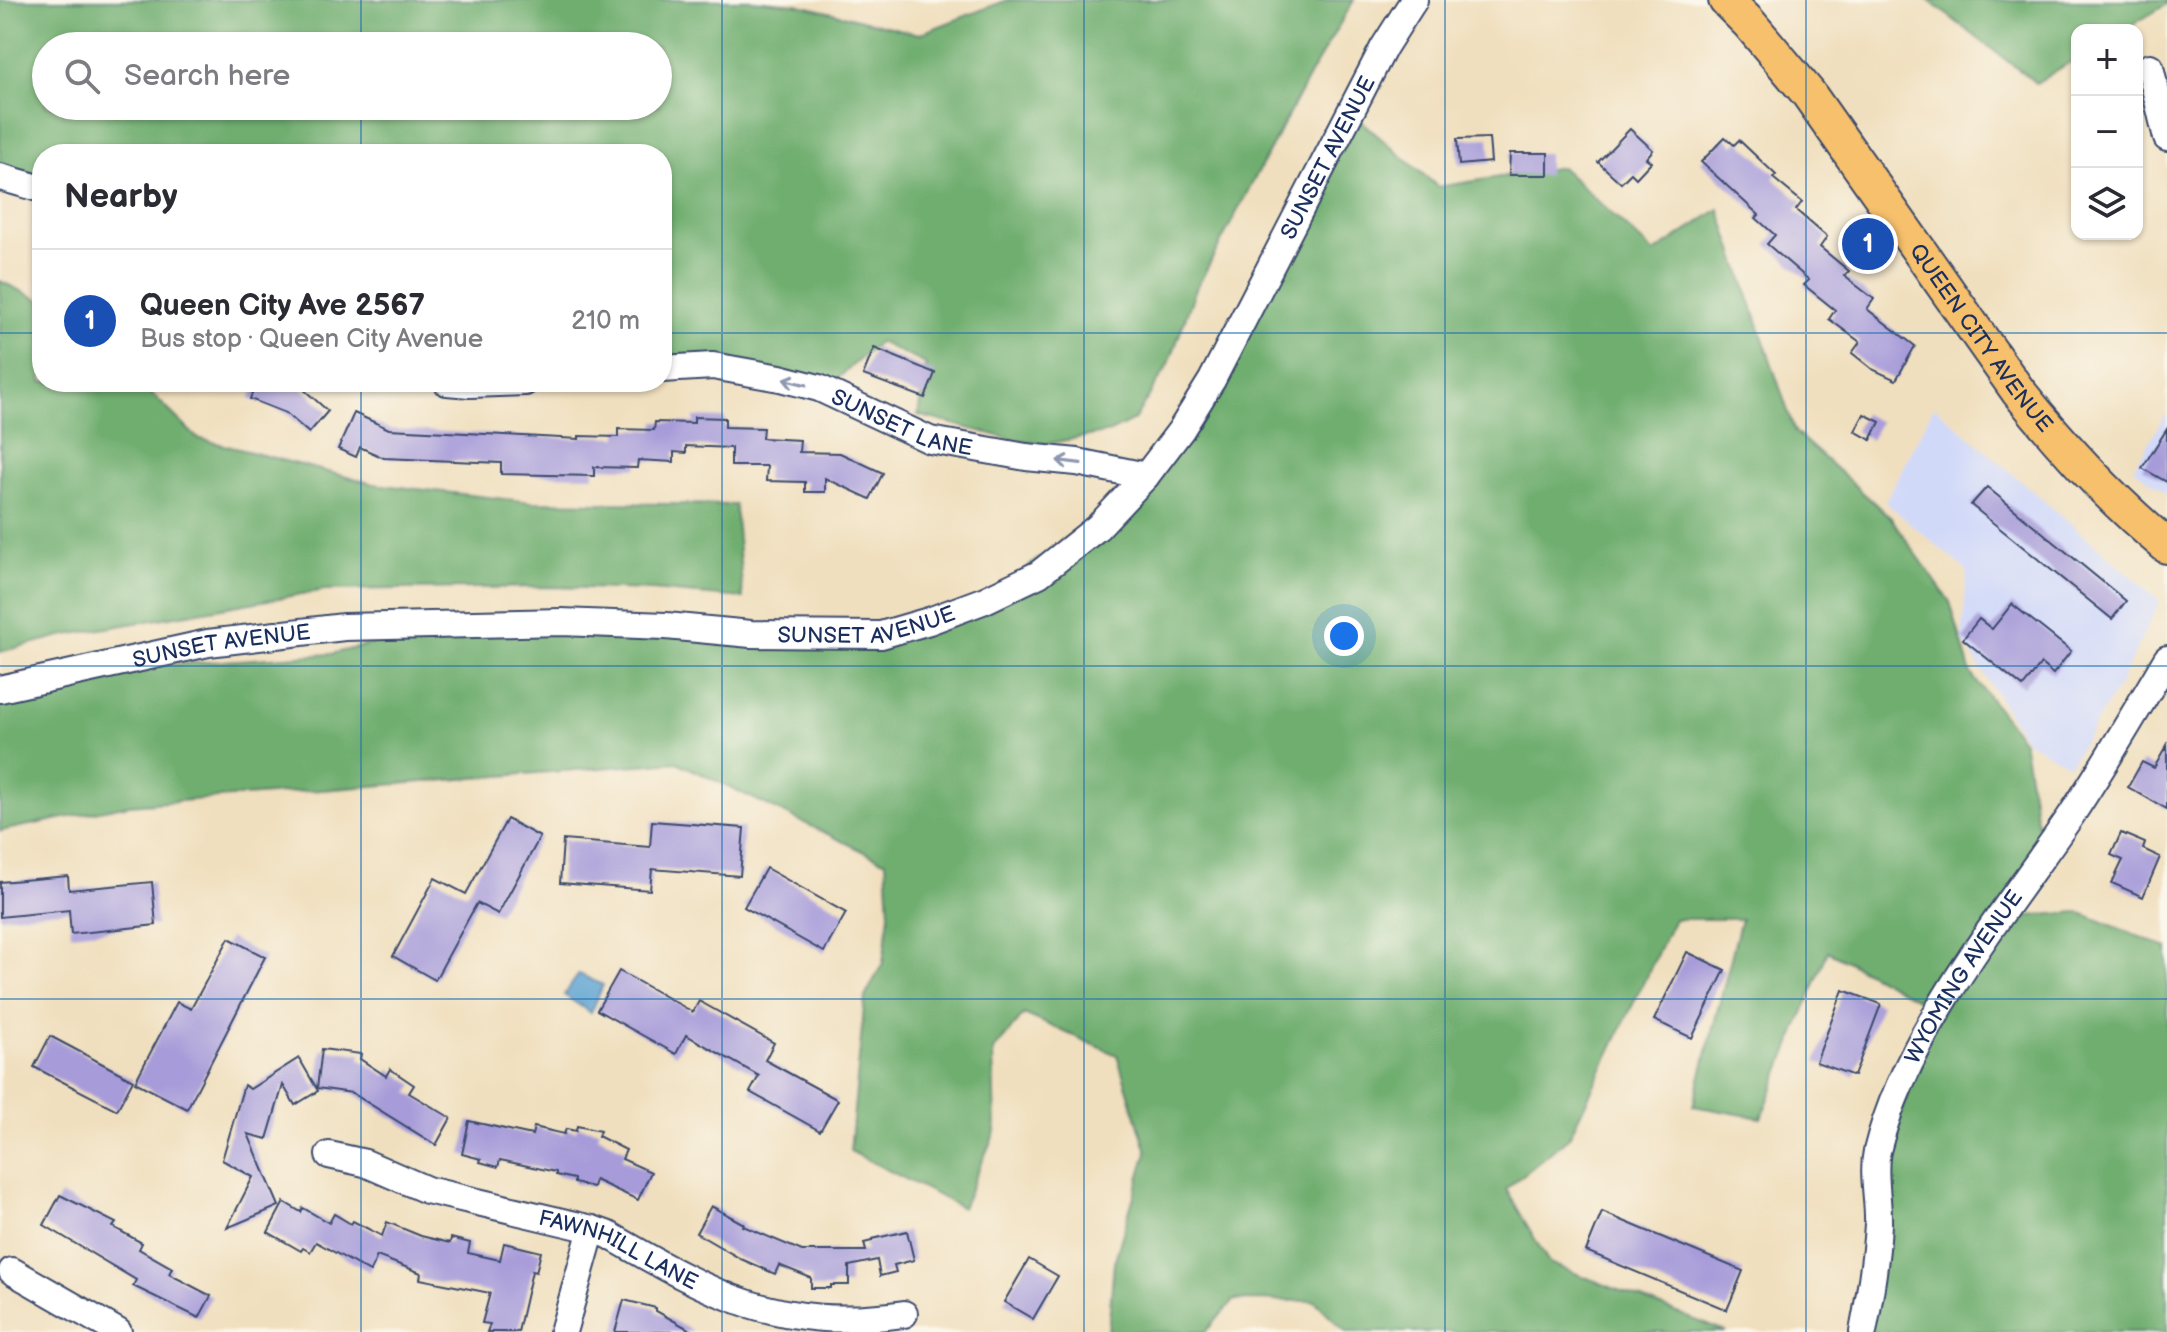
<!DOCTYPE html>
<html lang="en">
<head>
<meta charset="utf-8">
<style>
	:root { --surface:#fff; --page:#f7f7f7; --text:#2b2b33; --muted:#7c7c81; --line:#e1e1e2; --accent:#1f6fb2 }
	body { margin:0; font-family:"Balsamiq Sans",sans-serif; background:var(--page); color:var(--text) }
	.controls { position:absolute; right:24px; top:24px; display:grid; overflow:hidden; border-radius:16px; box-shadow:0 2px 6px #0004 }
	.controls button { width:72px; height:72px; display:grid; place-items:center; padding:0; border:0; border-bottom:2px solid var(--line); background:var(--surface); color:var(--text); font:40px sans-serif }
	.you { position:absolute; left:1344px; top:636px; width:28px; height:28px; margin:-20px; border:6px solid #fff; border-radius:50%; background:#1a73e8; box-shadow:0 0 0 12px #1a73e833 }
	.badge { display:grid; place-items:center; width:52px; height:52px; border-radius:50%; background:var(--accent); color:#fff; font-size:26px; font-weight:700 }
	.pin { position:absolute; translate:-50% -50%; border:4px solid #fff; box-shadow:0 2px 8px #0006 }
	.list { margin:0; padding:0; list-style:none }
	h2 { display:flex; justify-content:space-between; align-items:center; height:104px; margin:0; padding:0 32px; font-size:34px }
	h2 small { font-size:26px; font-weight:400; color:var(--muted) }
	.list li { display:grid; grid-template-columns:52px 1fr auto; gap:24px; align-items:center; box-sizing:border-box; height:144px; padding:0 32px; border-top:2px solid var(--line) }
	.list b { display:block; font-size:30px; white-space:nowrap }
	.list p { margin:0; font-size:26px; white-space:nowrap; color:var(--muted) }
	.list em { font-size:26px; font-style:normal; color:var(--muted) }
	.icon { flex:none; width:44px; height:44px; fill:none; stroke:currentColor; stroke-width:2; stroke-linecap:round; stroke-linejoin:round }
	.map { position:relative; flex:none; width:2167px; height:1332px; overflow:hidden }
	.search { position:absolute; background:var(--surface); box-shadow:0 2px 6px #0004; left:32px; top:32px; width:640px; height:88px; display:flex; align-items:center; gap:20px; box-sizing:border-box; padding:0 28px; border-radius:44px; color:var(--muted); font-size:30px }
	.panel { position:absolute; background:var(--surface); box-shadow:0 2px 6px #0004; left:32px; top:144px; width:640px; height:248px; border-radius:32px }
	.map>svg:first-child { display:block }
	.built { fill:#d1d9f9 }
	.forest { fill:#6fae6f; stroke:#456e66; stroke-width:2; fill-rule:evenodd }
	.water { fill:#5aa1d0; stroke:#3a6897; stroke-width:2 }
	.building { fill:#a79cd9 }
	.lines { fill:none; stroke-linecap:round; stroke-linejoin:round }
	.minor-casing { stroke:#3b496c; stroke-width:30 }
	.major-casing { stroke:#3b496c; stroke-width:38 }
	.minor { stroke:#fff; stroke-width:26 }
	.major { stroke:#f7c06c; stroke-width:34 }
	.oneway { stroke:#8d97ae }
	.grid { fill:none; stroke:#1f6fb2; stroke-width:2; stroke-opacity:0.55 }
	.labels { text-anchor:middle; stroke-width:7; stroke-linejoin:round; paint-order:stroke }
	.street-label { font-size:22px; fill:#1b2f5e; stroke:#fbf7ec }
</style>
</head>
<body>
<div class="map">
<svg width="2167" height="1332" viewBox="0 0 2167 1332">
	<rect width="100%" height="100%" fill="#fbf7ec"/>
	<filter id="ink" filterUnits="userSpaceOnUse"><feTurbulence type="fractalNoise" baseFrequency=".0125" numOctaves="2"/><feDisplacementMap in="SourceGraphic" scale="16" xChannelSelector="R" yChannelSelector="G"/><feConvolveMatrix kernelMatrix="1 2 1 2 8 2 1 2 1" color-interpolation-filters="sRGB"/></filter>
	<filter id="wash" filterUnits="userSpaceOnUse"><feTurbulence type="fractalNoise" baseFrequency=".006" numOctaves="4" result="noise"/><feDisplacementMap in="SourceGraphic" scale="32" xChannelSelector="R" yChannelSelector="G"/><feGaussianBlur stdDeviation="1.8" result="paint"/><feColorMatrix in="noise" values="0 0 0 0 0 0 0 0 0 0 0 0 0 0 0 0 0 1.4 0 .05"/><feComposite in="paint" operator="in"/></filter>
	<g filter="url(#wash)">
		<rect width="100%" height="100%" fill="#f0dfbe"/>
		<!-- built -->
		<g class="built">
			<polygon points="1934,406 2160,601 2118,687 2069,765 2026,741 1962,639 1967,571 1885,502"/>
			<polygon points="2167,413 2167,494 2133,468"/>
		</g>
		<!-- forest -->
		<g class="forest">
			<path d="M0,0H750L796,4L919,34L1007,0H1354L1309,76L1195,291L1169,364L1134,420L1110,432L1046,444L1018,441L918,415L926,364L879,342L835,381L662,369V154H42V189L0,177ZM46,46H658V106H46Z"/>
			<polygon points="1928,0 2167,0 2167,4 2124,30 2077,30 2077,58 2036,83"/>
			<polygon points="1350,112 1438,187 1561,167 1654,253 1719,209 1795,432 1891,518 1950,602 1971,674 2023,741 2043,855 2000,918 2079,912 2167,948 2167,1332 1863,1332 1876,1177 1939,1011 1828,951 1761,1118 1693,1106 1741,919 1674,919 1569,1137 1506,1189 1549,1263 1726,1332 1346,1332 1315,1301 1234,1300 1205,1332 1108,1332 1114,1263 1147,1152 1117,1055 1024,1014 993,1051 995,1132 962,1208 850,1151 865,997 883,963 889,914 886,862 677,762 129,805 0,831 0,689 70,671 331,654 456,623 881,635 985,600 1146,476"/>
			<polygon points="0,281 42,301 42,382 140,382 197,438 374,484 531,502 735,505 743,598 651,590 551,587 325,590 61,636 0,652"/>
		</g>
		<!-- water -->
		<polygon class="water" points="579,974 603,985 591,1013 564,995"/>
		<g id="blocks">
			<!-- building -->
			<g class="building">
				<polygon points="1630,129 1653,150 1646,158 1651,162 1636,178 1631,173 1621,183 1598,162"/>
				<polygon points="1725,137 1734,145 1739,140 1776,175 1773,178 1802,202 1796,210 1827,237 1820,247 1849,271 1844,276 1874,299 1867,309 1915,346 1896,380 1872,369 1852,353 1860,342 1829,319 1835,310 1804,285 1809,280 1767,244 1775,235 1756,218 1759,215 1701,162"/>
				<polygon points="1489,138 1491,162 1459,165 1457,139"/>
				<polygon points="1510,153 1548,153 1548,175 1509,175"/>
				<polygon points="874,348 935,373 925,398 863,375"/>
				<polygon points="256,382 288,382 301,387 328,411 309,433 286,413 250,399"/>
				<polygon points="354,413 389,429 579,439 579,436 618,437 618,429 654,430 655,422 694,423 694,417 725,418 725,427 763,428 762,438 800,440 799,452 840,453 883,473 870,499 825,478 825,492 805,492 805,482 766,481 767,466 731,466 731,448 686,446 686,453 674,452 674,462 638,460 637,468 594,467 594,476 501,474 501,463 384,458 360,447 356,457 338,449"/>
				<polygon points="1864,414 1880,422 1871,440 1855,431"/>
				<polygon points="2167,429 2167,482 2142,468"/>
				<polygon points="1987,487 2126,601 2112,619 1971,505"/>
				<polygon points="2012,604 2071,651 2053,674 2041,664 2023,687 1963,639 1979,619 1992,629"/>
				<polygon points="2167,745 2167,809 2128,787 2142,762 2154,768"/>
				<polygon points="507,819 540,837 498,914 477,903 435,980 393,956 435,878 466,894"/>
				<polygon points="652,821 744,828 740,876 652,869 650,890 560,883 563,840 650,847"/>
				<polygon points="2121,833 2145,843 2143,849 2160,857 2143,897 2112,883 2123,860 2111,855"/>
				<polygon points="766,868 846,913 824,952 744,907"/>
				<polygon points="68,876 69,890 152,882 156,925 71,934 69,910 0,917 0,882"/>
				<polygon points="229,938 265,957 187,1109 135,1082 177,1002 191,1009"/>
				<polygon points="1687,952 1725,970 1692,1038 1654,1020"/>
				<polygon points="619,971 693,1012 699,1001 774,1043 765,1060 838,1100 820,1131 750,1092 759,1076 686,1035 676,1054 597,1010"/>
				<polygon points="1843,990 1881,1004 1854,1076 1816,1062"/>
				<polygon points="50,1036 133,1080 117,1110 34,1067"/>
				<polygon points="322,1049 361,1054 360,1059 386,1076 390,1069 414,1085 409,1093 451,1118 436,1145 352,1093 317,1088"/>
				<polygon points="299,1058 318,1091 295,1105 283,1085 267,1139 248,1134 279,1206 227,1228 253,1177 222,1160 244,1085 250,1089"/>
				<polygon points="469,1121 532,1135 534,1127 564,1134 566,1129 576,1131 577,1126 600,1131 598,1136 626,1150 622,1159 651,1172 638,1200 595,1180 593,1187 574,1183 574,1179 556,1175 556,1172 500,1160 498,1167 480,1162 481,1159 462,1154"/>
				<polygon points="60,1195 116,1223 113,1227 142,1243 139,1249 172,1268 169,1274 211,1296 199,1318 133,1286 136,1280 44,1225"/>
				<polygon points="284,1202 301,1212 303,1208 329,1223 334,1214 351,1224 353,1221 382,1236 387,1222 421,1236 450,1243 451,1238 470,1243 468,1253 500,1260 504,1243 541,1252 536,1272 532,1271 518,1332 487,1332 490,1324 482,1323 490,1293 420,1279 421,1273 377,1256 370,1272 316,1242 310,1252 303,1248 301,1251 268,1232"/>
				<polygon points="711,1206 744,1224 743,1226 802,1251 866,1251 864,1243 872,1241 872,1239 907,1231 914,1260 894,1265 896,1272 880,1276 877,1260 849,1266 849,1285 831,1285 831,1288 811,1288 811,1278 779,1265 775,1274 741,1259 696,1233"/>
				<polygon points="1602,1212 1743,1271 1727,1310 1586,1251"/>
				<polygon points="1029,1259 1058,1276 1033,1319 1004,1302"/>
				<polygon points="624,1300 656,1308 656,1311 694,1332 615,1332"/>
			</g>
		</g>
	</g>
	<g filter="url(#ink)">
		<use href="#blocks" fill-opacity="0" stroke="#3b496c" stroke-width="2"/>
		<g class="lines">
			<defs>
				<g id="minor">
					<polyline points="2150,67 2167,138"/>
					<polyline points="0,177 42,189"/>
					<path id="s1" d="M662,369L713,366L780,378L819,388L930,440L1026,457L1077,462L1146,476"/>
					<polyline points="447,382 470,384 525,382"/>
					<path id="s2" d="M0,689L208,643L344,627L561,622L666,626L751,634L881,635L929,621L985,600L1039,574L1098,527L1146,476L1181,430L1212,380L1384,47L1414,0"/>
					<path id="s3" d="M329,1155L365,1163L427,1190L592,1229L609,1235C712,1295 779,1332 904,1314"/>
					<polyline points="12,1271 118,1332"/>
					<polyline points="563,1332 592,1229"/>
					<path id="s4" d="M1863,1332C1870,1296 1876,1260 1878,1224C1879,1200 1872,1174 1877,1151C1906,1033 2000,918 2068,820C2103,768 2135,713 2167,659"/>
				</g>
				<g id="major">
					<path id="s5" d="M1726,0L1749,23L1808,93L2018,391C2063,447 2111,500 2167,546"/>
				</g>
			</defs>
			<!-- minor casing -->
			<use href="#minor" class="minor-casing"/>
			<!-- major casing -->
			<use href="#major" class="major-casing"/>
			<!-- minor -->
			<use href="#minor" class="minor"/>
			<!-- major -->
			<use href="#major" class="major"/>
		</g>
		<!-- one-way arrows -->
		<defs><path id="oneway-shaft" d="M-6 0H5M1.5-3L5.5 0L1.5 3" fill="none" stroke-width="1.6" stroke-linecap="round" stroke-linejoin="round" transform="scale(2)"/></defs>
		<g class="oneway">
			<use href="#oneway-shaft" transform="translate(795 382) rotate(-166)"/>
			<use href="#oneway-shaft" transform="translate(1069 462) rotate(-173)"/>
		</g>
	</g>
	<!-- grid -->
	<path class="grid" d="M361,0V46M722,0V1332M1084,0V1332M1445,0V1332M1806,0V1332M361,106V154M0,333H42M662,333H2167M361,382V1332M0,666H2167M0,999H2167"/>
	<g class="labels">
		<!-- street labels -->
		<g class="street-label">
			<text dy="8" stroke="none"><textPath href="#s2" startOffset="1570">SUNSET AVENUE</textPath></text>
			<text dy="8" stroke="none"><textPath href="#s5" startOffset="424">QUEEN CITY AVENUE</textPath></text>
			<text dy="8" stroke="none"><textPath href="#s1" startOffset="250">SUNSET LANE</textPath></text>
			<text dy="8" stroke="none"><textPath href="#s2" startOffset="874">SUNSET AVENUE</textPath></text>
			<text dy="8" stroke="none"><textPath href="#s2" startOffset="226">SUNSET AVENUE</textPath></text>
			<text dy="8" stroke="none"><textPath href="#s4" startOffset="378">WYOMING AVENUE</textPath></text>
			<text dy="8" stroke="none"><textPath href="#s3" startOffset="306">FAWNHILL LANE</textPath></text>
		</g>
	</g>
</svg>
<div class="controls">
<button>+</button>
<button>−</button>
<button><svg class="icon" aria-label="layers" viewBox="0 0 24 24"><path d="M12 4l9 5-9 5-9-5zM3 14l9 5 9-5"/></svg></button>
</div>
<div class="you"></div>
<div class="pin badge" style="left:1868px;top:244px;background:#1a4fb4">1</div>
<div class="search"><svg class="icon" aria-label="search" viewBox="0 0 24 24"><circle cx="10" cy="10" r="6"/><path d="M15 15l6 6"/></svg>Search here</div>
<section class="panel">
<h2>Nearby<small></small></h2>
<ul class="list">
<li><span class="badge" style="background:#1a4fb4">1</span><div><b>Queen City Ave 2567</b><p>Bus stop · Queen City Avenue</p></div><em>210 m</em></li>
</ul>
</section>
</div>
</body>
</html>
